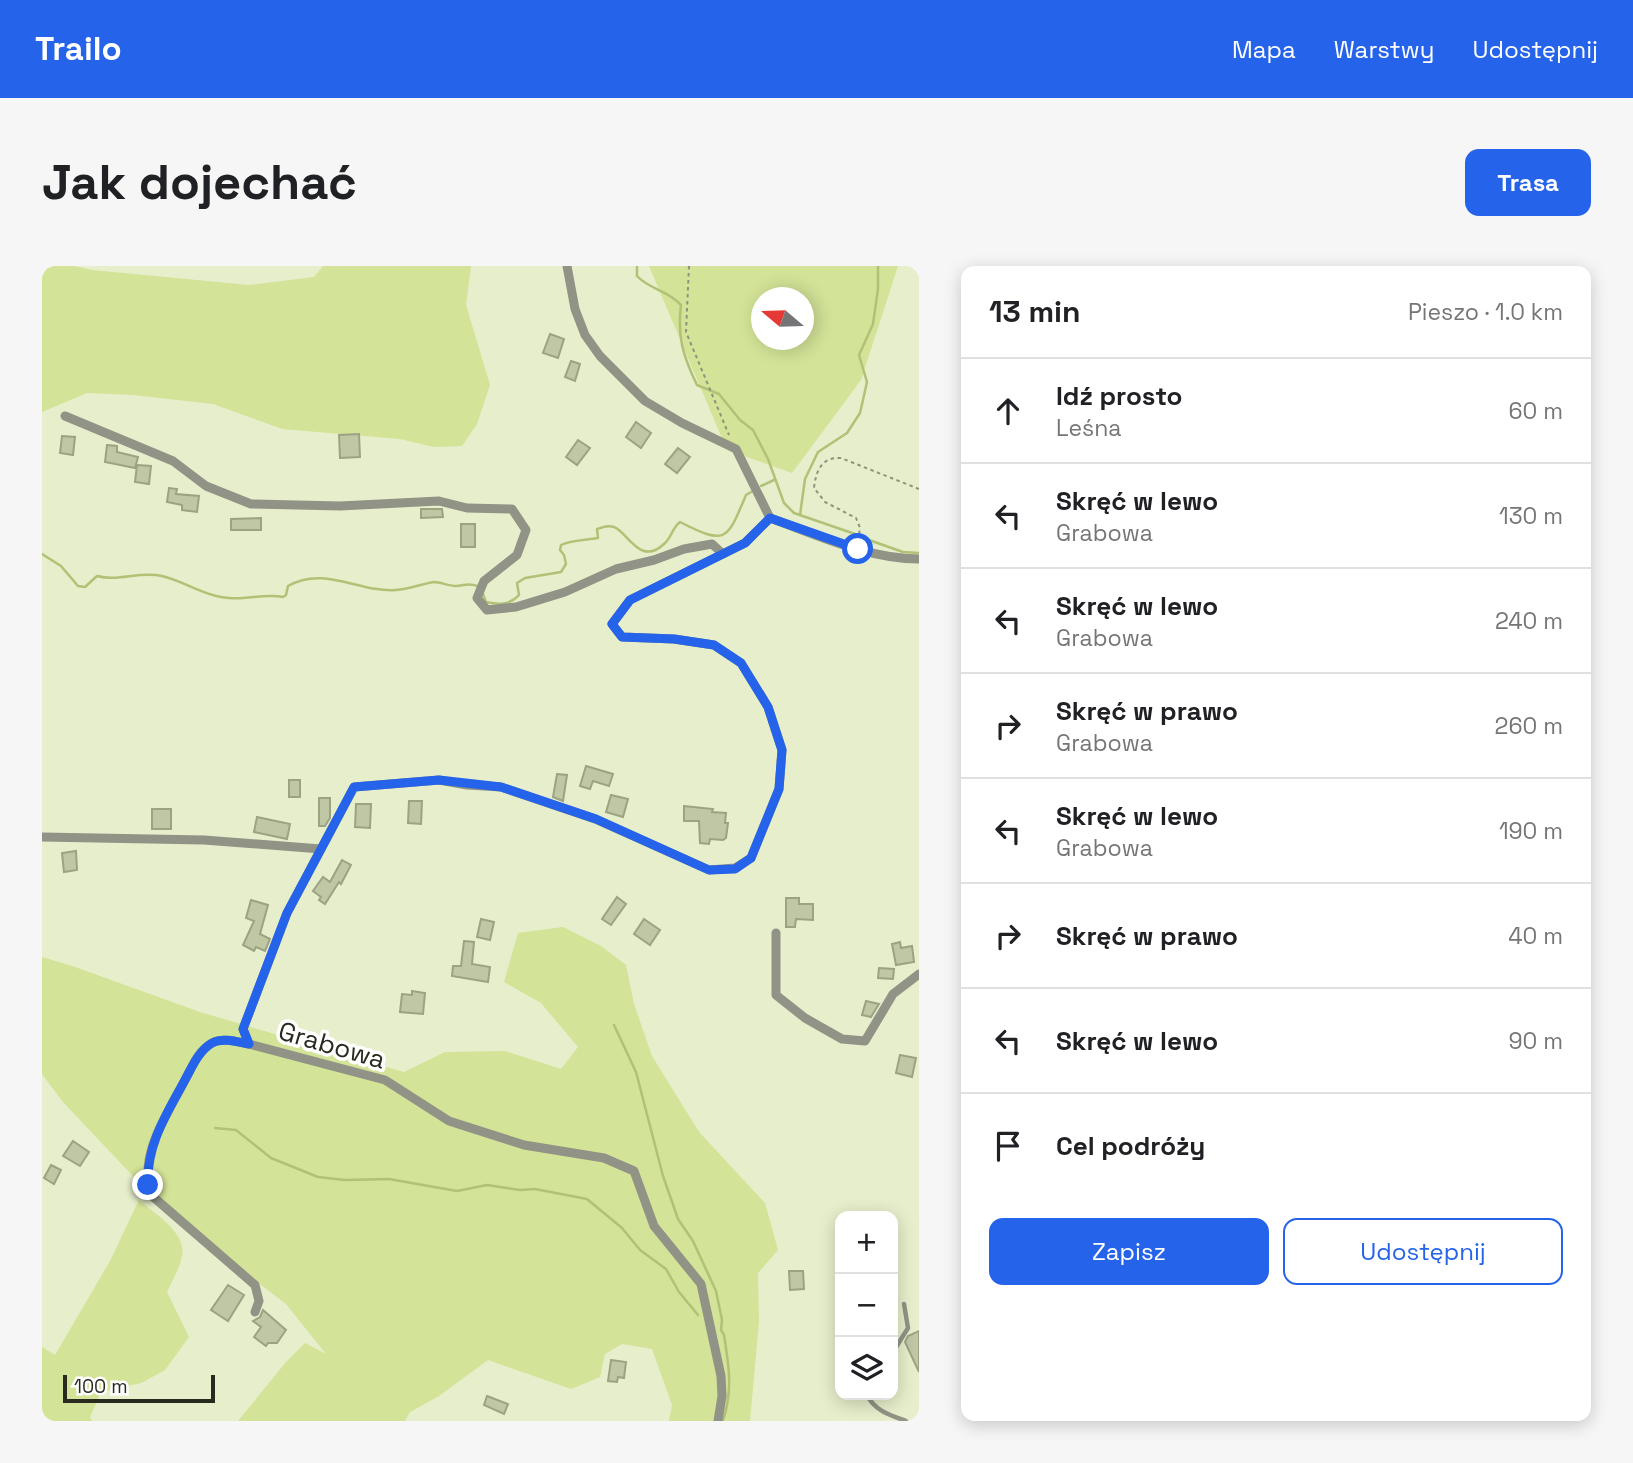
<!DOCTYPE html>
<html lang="pl">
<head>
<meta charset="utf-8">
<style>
	:root { --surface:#fff; --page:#f6f6f6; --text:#202124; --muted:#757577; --line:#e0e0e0; --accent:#2563eb }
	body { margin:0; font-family:"Space Grotesk",sans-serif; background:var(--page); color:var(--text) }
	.controls { position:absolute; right:21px; bottom:21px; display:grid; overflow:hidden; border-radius:14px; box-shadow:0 4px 18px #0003 }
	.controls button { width:63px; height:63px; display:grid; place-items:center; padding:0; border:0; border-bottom:2px solid var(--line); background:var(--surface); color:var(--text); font:35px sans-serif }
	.compass { position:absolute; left:709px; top:21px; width:63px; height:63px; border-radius:50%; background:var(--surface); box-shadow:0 4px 18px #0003; rotate:289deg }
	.scale { position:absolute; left:21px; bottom:18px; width:152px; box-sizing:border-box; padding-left:7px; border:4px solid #272a1d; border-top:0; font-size:19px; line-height:24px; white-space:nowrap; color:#272a1d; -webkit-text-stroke:5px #fff; paint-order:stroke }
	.stop { position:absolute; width:21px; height:21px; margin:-16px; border:5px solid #2563eb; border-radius:50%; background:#fff }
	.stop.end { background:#2563eb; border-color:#fff; box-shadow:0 2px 7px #0008 }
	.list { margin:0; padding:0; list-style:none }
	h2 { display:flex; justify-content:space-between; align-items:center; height:91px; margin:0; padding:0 28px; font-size:30px }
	h2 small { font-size:23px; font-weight:400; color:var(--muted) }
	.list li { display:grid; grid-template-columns:46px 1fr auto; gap:21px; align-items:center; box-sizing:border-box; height:105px; padding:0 28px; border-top:2px solid var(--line) }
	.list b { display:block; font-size:26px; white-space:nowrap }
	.list p { margin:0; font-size:23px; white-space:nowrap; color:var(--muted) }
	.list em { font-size:23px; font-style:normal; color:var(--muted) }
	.actions { display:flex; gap:14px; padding:21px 28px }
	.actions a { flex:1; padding:16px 0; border:2px solid var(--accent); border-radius:14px; text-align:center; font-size:24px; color:var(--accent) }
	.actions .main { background:var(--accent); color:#fff }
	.icon { flex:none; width:38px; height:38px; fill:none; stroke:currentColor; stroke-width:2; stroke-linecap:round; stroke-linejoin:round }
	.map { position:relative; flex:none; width:877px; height:1155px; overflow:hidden; border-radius:14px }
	header { display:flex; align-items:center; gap:42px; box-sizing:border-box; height:98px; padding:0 35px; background:var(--accent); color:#fff }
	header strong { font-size:33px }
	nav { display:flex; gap:38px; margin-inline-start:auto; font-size:24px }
	.intro { display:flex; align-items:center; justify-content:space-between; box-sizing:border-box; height:168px; padding:0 42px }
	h1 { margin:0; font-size:49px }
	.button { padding:18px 32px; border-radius:14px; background:var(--accent); color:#fff; font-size:24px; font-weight:700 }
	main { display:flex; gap:42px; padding:0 42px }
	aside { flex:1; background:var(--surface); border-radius:14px; box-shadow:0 4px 18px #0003 }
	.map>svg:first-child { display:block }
	.green { fill:#d3e397; fill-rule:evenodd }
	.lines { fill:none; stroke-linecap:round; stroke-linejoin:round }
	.stream { stroke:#b1c176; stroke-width:2.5 }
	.building { fill:#bfc7a5; stroke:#9ca382; stroke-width:2 }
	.path { stroke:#8e947b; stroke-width:2; stroke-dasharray:3.5 3.5; stroke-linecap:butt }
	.lane { stroke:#909385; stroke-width:4.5 }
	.street { stroke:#909385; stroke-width:9 }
	.route { stroke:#2563eb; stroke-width:9 }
	.labels { text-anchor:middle; stroke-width:7; stroke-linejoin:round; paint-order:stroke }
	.street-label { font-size:26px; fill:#272a1d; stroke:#fff }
</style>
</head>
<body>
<header>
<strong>Trailo</strong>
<nav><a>Mapa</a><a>Warstwy</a><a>Udostępnij</a></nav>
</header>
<div class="intro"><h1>Jak dojechać</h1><a class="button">Trasa</a></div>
<main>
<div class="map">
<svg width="877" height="1155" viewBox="0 0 877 1155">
	<rect width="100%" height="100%" fill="#e6eecb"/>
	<!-- green -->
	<g class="green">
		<polygon points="0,0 32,0 50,4 207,19 272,11 281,0 429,0 424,39 448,119 435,158 420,180 392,181 358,173 240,163 171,138 91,129 45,127 0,146"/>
		<path d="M607,0H856L819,114L750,207L685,184ZM720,32H762V74H720Z"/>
		<polygon points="521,661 559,680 584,699 592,738 610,790 657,866 723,937 736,984 716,1007 717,1056 708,1155 627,1155 630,1139 610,1083 580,1078 563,1088 558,1111 529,1123 446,1094 397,1130 368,1146 363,1155 196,1155 244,1096 263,1077 284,1088 244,1038 155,970 89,908 21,836 0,808 0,691 33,701 158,746 362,806 403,786 463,785 519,803 536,781 499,737 462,716 476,667"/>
		<path d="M97,934C112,947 145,967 140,990C138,1002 130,1015 125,1026L147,1071L123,1104L99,1117L59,1126L48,1151L50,1155H0V1081L13,1089L68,995Z"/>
	</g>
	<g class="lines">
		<!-- stream -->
		<g class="stream">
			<path d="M595,0V10C608,24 626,24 639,39C635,71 641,90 655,119L677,128L698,154L711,164L726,193L742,237L752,247L813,268"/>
			<polyline points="719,220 732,214"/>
			<polyline points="758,249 763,213 776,186 805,167 818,147 825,116 817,89 831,58 836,23 836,0"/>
			<polyline points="824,273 861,286 877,287"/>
			<path d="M0,288L19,300L36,320L43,321L55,310C76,316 97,305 120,310C142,315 164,331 187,332C205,334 224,327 241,331L244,329L246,320C282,299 318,327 354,324C367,323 379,318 392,316C399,316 406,320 414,320C422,320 426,316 435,320"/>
			<path d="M441,328L444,336C457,339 468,339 477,329L475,317L483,312L519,306L524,298L522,289L518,284L519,279C529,274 544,274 556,272L555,263C561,261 566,259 572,261C585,265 598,301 622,278C630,271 630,262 638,256C685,280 685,274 704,229L709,226"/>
			<path d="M572,759L594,806L621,910L636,953L651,975L674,1025L680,1054L679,1064L682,1069C687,1101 691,1123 681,1155"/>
			<polyline points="173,862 194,864 229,892 276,911 303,914 347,913 415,925 445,919 478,924 493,923 545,933 580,962 598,984 624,1003 637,1026 656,1049"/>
		</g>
	</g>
	<!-- building -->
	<g class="building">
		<polygon points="508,68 522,73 516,92 501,87"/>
		<polygon points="529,95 538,98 533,115 523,111"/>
		<polygon points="594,156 609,167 599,182 584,171"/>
		<polygon points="317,168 318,191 298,192 297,169"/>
		<polygon points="20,170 33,171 31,189 18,187"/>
		<polygon points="536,174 548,182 535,199 524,191"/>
		<polygon points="65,179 75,180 75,186 96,191 93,202 63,196"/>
		<polygon points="636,182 648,191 635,207 623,198"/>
		<polygon points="95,199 109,200 107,218 93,216"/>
		<polygon points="127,222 135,223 134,228 157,230 155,246 140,244 140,239 125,236"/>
		<polygon points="379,243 400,243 401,251 379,252"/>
		<polygon points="219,252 219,264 189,264 189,253"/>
		<rect x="419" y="258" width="14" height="23"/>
		<polygon points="544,500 571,508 567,520 551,515 548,523 538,520"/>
		<polygon points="515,508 525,509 521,535 511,531"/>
		<rect x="247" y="514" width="11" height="17"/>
		<polygon points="569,529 586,533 581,551 564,546"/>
		<polygon points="277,532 288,532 288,552 283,560 277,560"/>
		<polygon points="367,535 380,535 379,558 366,557"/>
		<polygon points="314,538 329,538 328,562 313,561"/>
		<polygon points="642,540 671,543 670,546 684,547 683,557 686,557 684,572 681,574 668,573 667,578 658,577 657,555 642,555"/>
		<rect x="110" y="543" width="19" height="20"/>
		<polygon points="215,551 248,558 245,573 212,566"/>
		<polygon points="34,585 35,604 22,606 20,587"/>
		<polygon points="300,594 309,599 299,618 297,616 283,638 277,634 279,631 271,625 281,611 288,616"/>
		<polygon points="575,631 584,638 569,659 560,653"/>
		<polygon points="744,632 757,632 757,638 771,638 771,654 754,653 753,661 744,661"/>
		<polygon points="209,634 226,639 218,668 228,673 223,685 214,681 212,685 201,679 212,655 204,652"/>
		<polygon points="439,653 452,656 448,674 435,671"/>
		<polygon points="602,653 618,664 608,679 592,668"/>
		<polygon points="422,675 432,676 430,698 448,701 446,716 410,710 411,700 419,700"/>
		<polygon points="858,676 859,682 870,680 872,696 854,699 850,678"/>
		<polygon points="837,702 852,703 851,713 836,712"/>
		<polygon points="370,725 383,727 381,748 358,746 360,728 370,729"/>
		<polygon points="824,735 837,738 829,751 820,749"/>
		<polygon points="858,789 874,792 870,811 854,807"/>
		<polygon points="31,875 47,886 38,900 21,890"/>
		<polygon points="9,899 19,904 12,918 2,912"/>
		<polygon points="747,1005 761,1005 762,1023 748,1024"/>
		<polygon points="186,1019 202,1029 186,1055 169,1044"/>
		<polygon points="221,1044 244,1064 235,1077 226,1077 224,1080 212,1071 219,1061 211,1055 218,1051"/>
		<polygon points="877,1065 877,1106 863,1076 866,1070"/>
		<polygon points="569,1094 584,1096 582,1112 576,1111 575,1116 566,1115"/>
		<polygon points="445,1130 466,1138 462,1148 442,1139"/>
	</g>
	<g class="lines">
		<!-- path -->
		<g class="path">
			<polyline points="647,0 644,66 687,169"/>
			<path d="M816,275L818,262L814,252L783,236L772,222C774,204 780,191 799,192L877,223"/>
		</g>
		<!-- lane -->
		<g class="lane">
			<polyline points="851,1086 866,1062 862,1038"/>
			<path d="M825,1129C833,1145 848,1149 864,1155"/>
		</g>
		<!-- street -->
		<g class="street">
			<polyline points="525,0 533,43 543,69 558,90 603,135 640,157 694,183 728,252"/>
			<polyline points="23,150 131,195 164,220 209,238 298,240 397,235 425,242 470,243 484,264 475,289 442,315 435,332 445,344 474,341 523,326 574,303 612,294 642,283 670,278 681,288"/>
			<polyline points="0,571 162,574 279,583"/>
			<polyline points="734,667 734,729 763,752 800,773 823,775 851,728 877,708"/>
			<path d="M207,778C196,776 180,771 170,777C156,785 151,799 144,812C126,848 96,887 109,929L213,1019L217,1035L213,1046"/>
			<path d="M676,1155L680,1130L679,1110L659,1018L612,960L592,905L562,892L482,879L407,855L343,814L207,778L201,763L245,647L312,521L397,514L425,519L459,521L553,553L667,604L693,602L709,592L737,523L740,484L726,441L699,397L672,379L632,373L580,371L570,358L588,334L703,277L728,252C775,269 826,293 877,293"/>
		</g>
	</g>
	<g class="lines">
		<!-- route -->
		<path class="route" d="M106,919C104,878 126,846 144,812C151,799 157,785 170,777C180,771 196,776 207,778L201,763L245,647L312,521L397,514L459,521L554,553L667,604L693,603L709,592L737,523L740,484L726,441L699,397L672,379L632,373L580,371L570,358L588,334L703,277L728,252L816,283"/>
	</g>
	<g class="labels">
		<!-- street labels -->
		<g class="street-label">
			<text transform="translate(290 779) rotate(16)" y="9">Grabowa</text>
		</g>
	</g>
</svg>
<div class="controls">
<button>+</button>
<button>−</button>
<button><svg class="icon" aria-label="layers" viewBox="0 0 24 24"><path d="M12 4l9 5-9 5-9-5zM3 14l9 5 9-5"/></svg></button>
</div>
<svg class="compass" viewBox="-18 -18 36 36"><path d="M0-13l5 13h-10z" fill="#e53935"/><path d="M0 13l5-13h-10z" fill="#757577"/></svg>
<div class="scale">100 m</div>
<div class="stop" style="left:816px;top:283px"></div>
<div class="stop end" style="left:106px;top:919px"></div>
</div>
<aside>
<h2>13 min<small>Pieszo · 1.0 km</small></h2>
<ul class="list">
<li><svg class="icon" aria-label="ahead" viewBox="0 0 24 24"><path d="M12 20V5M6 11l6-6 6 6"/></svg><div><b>Idź prosto</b><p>Leśna</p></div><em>60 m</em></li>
<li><svg class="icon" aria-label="left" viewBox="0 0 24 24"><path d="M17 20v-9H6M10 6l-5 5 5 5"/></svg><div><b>Skręć w lewo</b><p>Grabowa</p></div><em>130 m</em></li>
<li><svg class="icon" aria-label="left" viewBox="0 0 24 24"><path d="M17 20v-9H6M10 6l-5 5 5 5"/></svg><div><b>Skręć w lewo</b><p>Grabowa</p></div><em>240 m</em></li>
<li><svg class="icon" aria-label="right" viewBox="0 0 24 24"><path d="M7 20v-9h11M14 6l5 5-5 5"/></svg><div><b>Skręć w prawo</b><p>Grabowa</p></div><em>260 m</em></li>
<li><svg class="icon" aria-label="left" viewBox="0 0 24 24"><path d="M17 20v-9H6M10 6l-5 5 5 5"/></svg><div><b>Skręć w lewo</b><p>Grabowa</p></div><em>190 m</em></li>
<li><svg class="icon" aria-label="right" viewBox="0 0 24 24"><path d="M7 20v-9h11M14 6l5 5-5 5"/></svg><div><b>Skręć w prawo</b></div><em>40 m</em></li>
<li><svg class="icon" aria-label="left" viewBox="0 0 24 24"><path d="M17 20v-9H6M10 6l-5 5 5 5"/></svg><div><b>Skręć w lewo</b></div><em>90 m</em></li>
<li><svg class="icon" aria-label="arrive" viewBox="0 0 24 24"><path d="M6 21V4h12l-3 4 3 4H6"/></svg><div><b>Cel podróży</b></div></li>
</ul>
<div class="actions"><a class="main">Zapisz</a><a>Udostępnij</a></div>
</aside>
</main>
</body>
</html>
